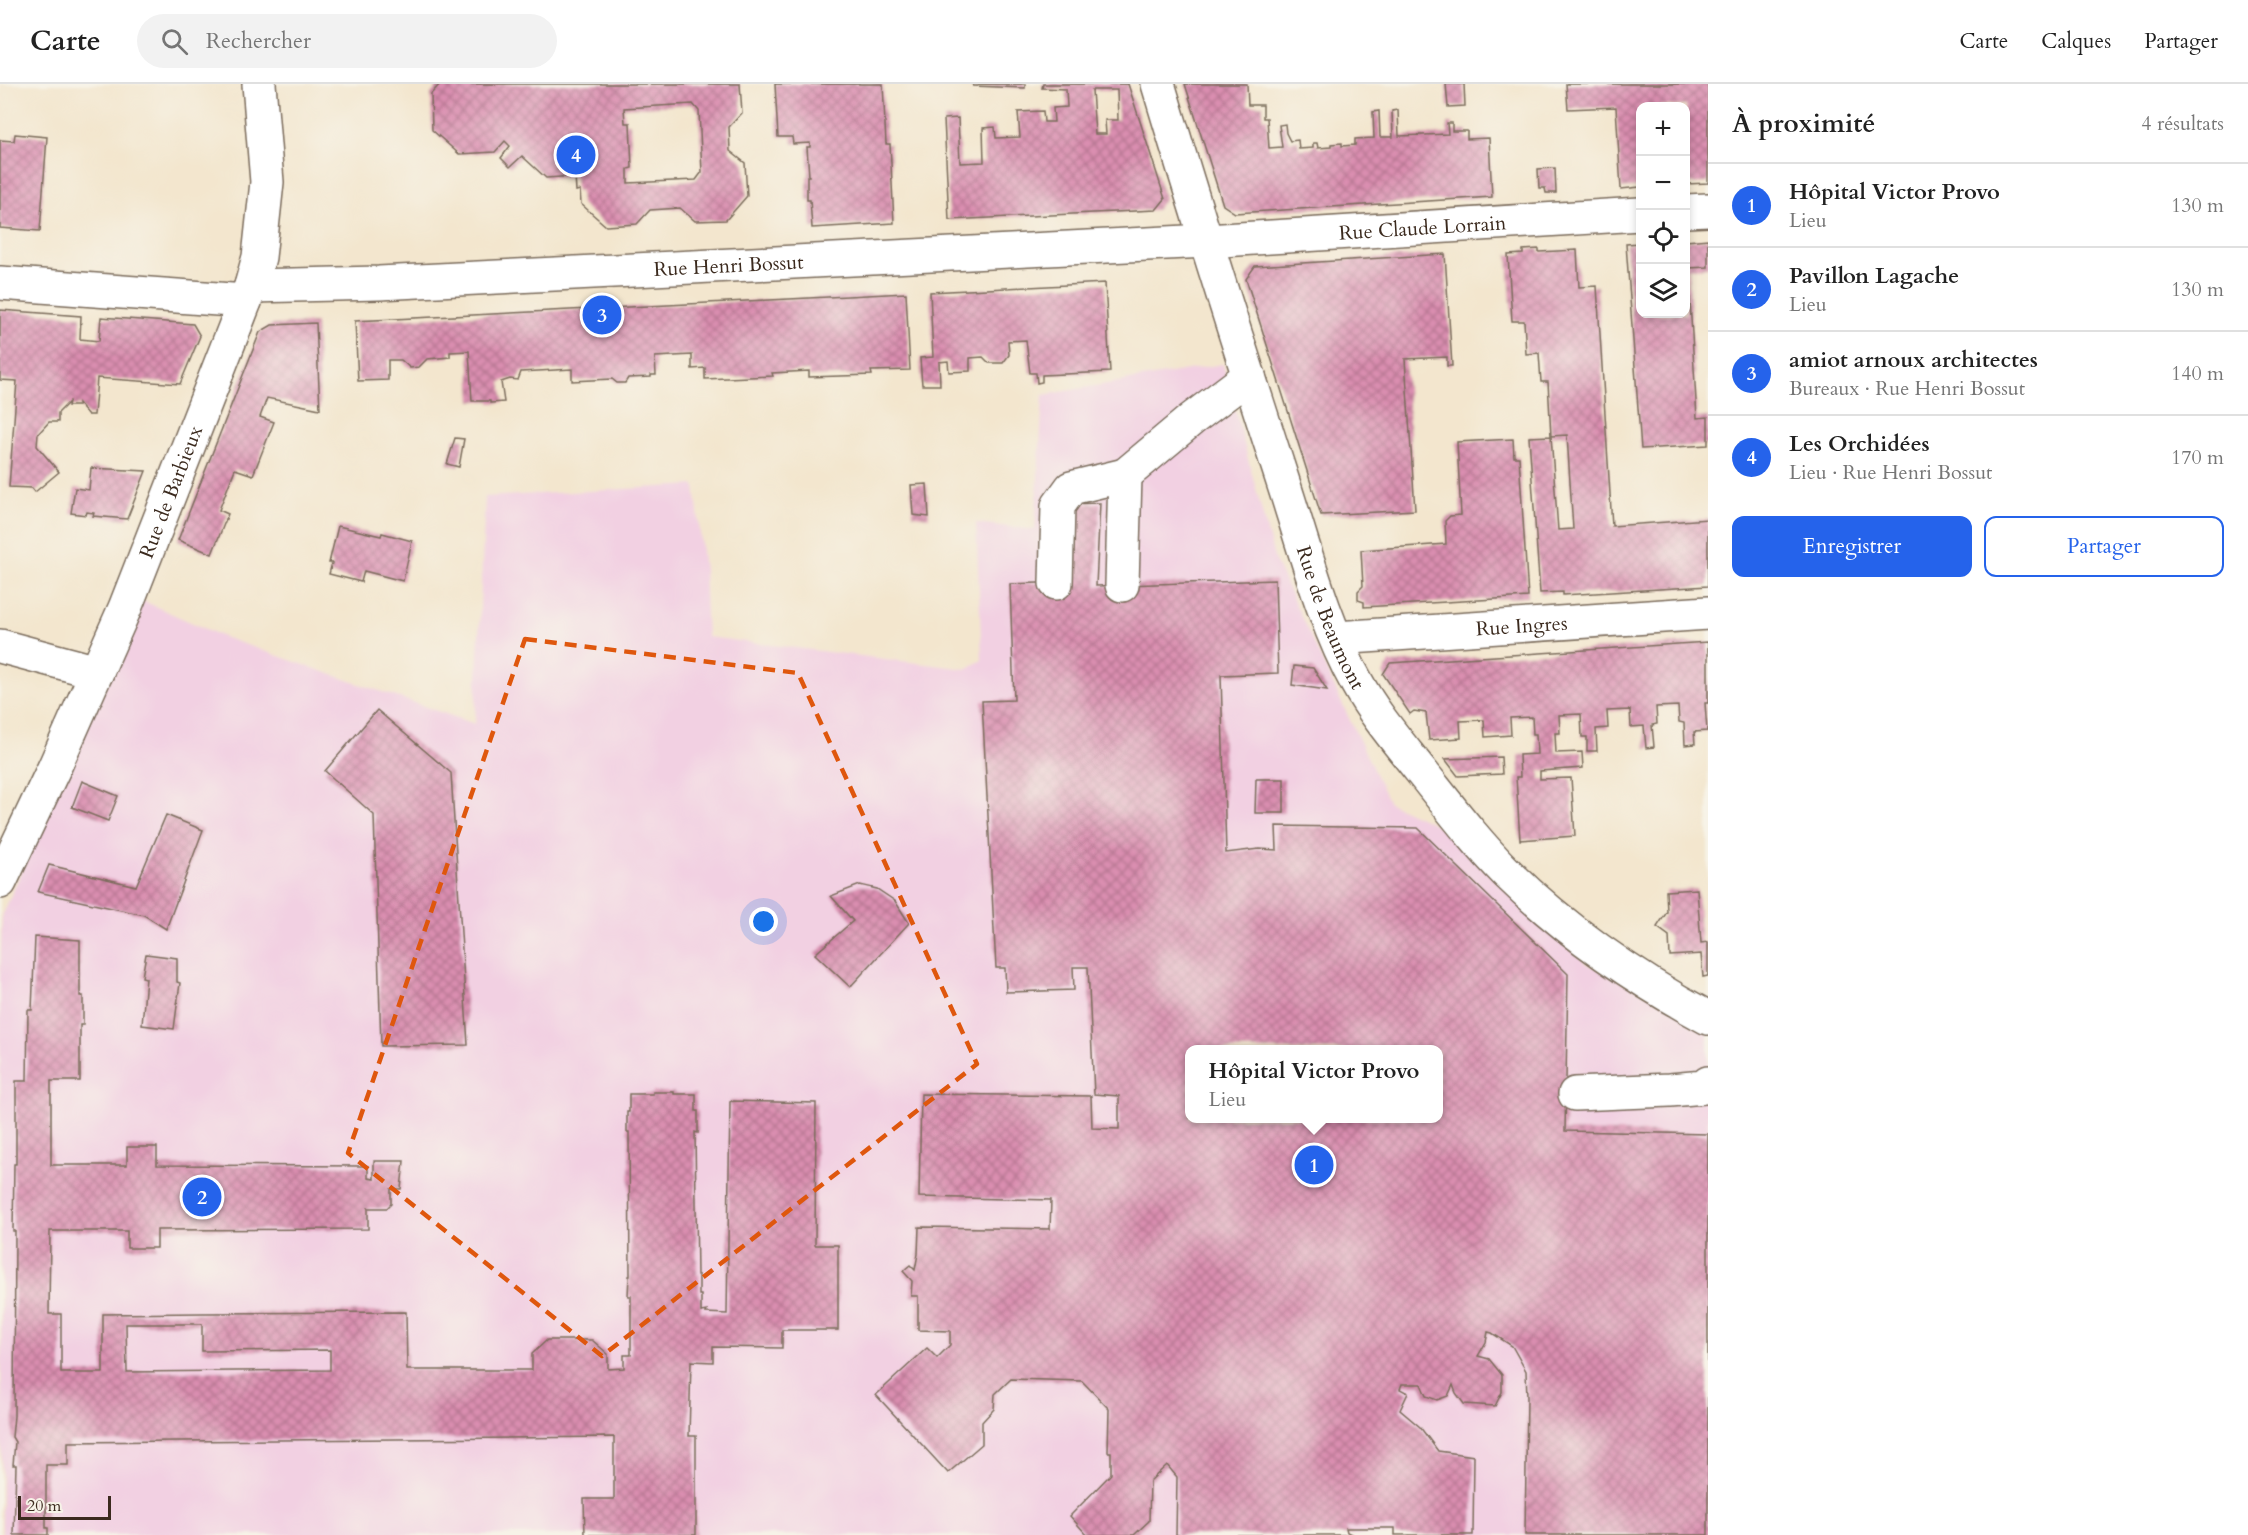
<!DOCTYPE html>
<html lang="fr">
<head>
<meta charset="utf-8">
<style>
	:root { --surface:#fff; --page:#f2f2f2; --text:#222; --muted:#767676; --line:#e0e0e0; --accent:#2563eb }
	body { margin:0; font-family:Cardo,serif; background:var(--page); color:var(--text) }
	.controls { position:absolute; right:18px; top:18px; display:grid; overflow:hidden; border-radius:12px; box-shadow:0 3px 9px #0003 }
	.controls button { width:54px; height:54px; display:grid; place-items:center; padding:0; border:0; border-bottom:2px solid var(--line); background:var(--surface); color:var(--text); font:30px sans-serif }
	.scale { position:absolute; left:18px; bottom:15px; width:93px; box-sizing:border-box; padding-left:6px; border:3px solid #3b2a1e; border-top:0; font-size:16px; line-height:21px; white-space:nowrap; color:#3b2a1e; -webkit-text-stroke:4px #f7f3e8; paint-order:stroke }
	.you { position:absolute; left:764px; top:838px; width:21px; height:21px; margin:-15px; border:4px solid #fff; border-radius:50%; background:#1a73e8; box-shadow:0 0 0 9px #1a73e833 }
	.badge { display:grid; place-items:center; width:39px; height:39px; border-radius:50%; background:var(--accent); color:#fff; font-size:20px; font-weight:700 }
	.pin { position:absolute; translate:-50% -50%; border:3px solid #fff; box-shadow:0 2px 6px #0006 }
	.popup { position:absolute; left:1185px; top:961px; width:258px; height:78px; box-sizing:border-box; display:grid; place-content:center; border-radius:12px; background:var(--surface); filter:drop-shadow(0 2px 4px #0005); font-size:20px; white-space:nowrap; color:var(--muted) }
	.popup b { font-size:22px; color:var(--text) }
	.popup::after { content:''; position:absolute; left:50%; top:100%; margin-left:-12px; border:12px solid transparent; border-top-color:var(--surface) }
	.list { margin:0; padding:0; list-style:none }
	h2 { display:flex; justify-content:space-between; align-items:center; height:78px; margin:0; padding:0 24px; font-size:26px }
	h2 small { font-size:20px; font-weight:400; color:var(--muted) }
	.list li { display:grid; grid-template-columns:39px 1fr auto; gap:18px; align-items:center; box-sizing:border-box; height:84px; padding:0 24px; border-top:2px solid var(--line) }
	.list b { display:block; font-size:22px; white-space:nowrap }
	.list p { margin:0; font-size:20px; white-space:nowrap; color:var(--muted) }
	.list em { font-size:20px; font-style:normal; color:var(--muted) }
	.actions { display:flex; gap:12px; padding:18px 24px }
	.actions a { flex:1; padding:14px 0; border:2px solid var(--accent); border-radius:12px; text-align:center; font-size:21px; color:var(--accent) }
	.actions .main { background:var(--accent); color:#fff }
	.icon { flex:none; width:33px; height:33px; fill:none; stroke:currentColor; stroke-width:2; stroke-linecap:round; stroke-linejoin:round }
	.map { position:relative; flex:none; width:1708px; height:1451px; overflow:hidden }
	header { display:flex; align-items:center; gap:36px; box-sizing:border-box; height:84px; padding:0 30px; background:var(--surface); border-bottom:2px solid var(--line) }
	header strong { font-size:28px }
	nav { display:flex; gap:33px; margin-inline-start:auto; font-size:21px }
	.search { width:420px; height:54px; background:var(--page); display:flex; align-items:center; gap:15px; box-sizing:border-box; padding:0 21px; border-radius:33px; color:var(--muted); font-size:22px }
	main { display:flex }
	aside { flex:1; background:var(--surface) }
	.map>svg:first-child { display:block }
	.built { fill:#f2d0e2; fill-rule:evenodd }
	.building { fill:url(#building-cross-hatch); fill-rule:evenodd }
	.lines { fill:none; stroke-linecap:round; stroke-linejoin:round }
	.minor-casing { stroke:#7b6c5c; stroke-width:36 }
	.minor { stroke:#fff; stroke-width:33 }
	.marked { fill:none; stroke:#df570d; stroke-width:4.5; stroke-dasharray:12 8; stroke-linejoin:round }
	.labels { text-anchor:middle; stroke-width:4.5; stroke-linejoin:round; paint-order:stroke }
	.street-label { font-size:20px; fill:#3b2a1e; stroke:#f7f3e8 }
</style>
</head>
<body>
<header>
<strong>Carte</strong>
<div class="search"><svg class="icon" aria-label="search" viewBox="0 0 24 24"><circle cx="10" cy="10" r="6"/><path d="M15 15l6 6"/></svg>Rechercher</div>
<nav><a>Carte</a><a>Calques</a><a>Partager</a></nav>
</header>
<main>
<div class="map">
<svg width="1708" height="1451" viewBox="0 0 1708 1451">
	<defs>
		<pattern id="building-cross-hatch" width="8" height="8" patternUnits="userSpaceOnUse" patternTransform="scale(1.5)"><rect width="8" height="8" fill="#da8eb0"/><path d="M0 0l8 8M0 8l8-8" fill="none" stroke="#b2748f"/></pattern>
	</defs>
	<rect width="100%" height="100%" fill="#f7f3e8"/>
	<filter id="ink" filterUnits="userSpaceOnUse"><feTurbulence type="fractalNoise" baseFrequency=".0167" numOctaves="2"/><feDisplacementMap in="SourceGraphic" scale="12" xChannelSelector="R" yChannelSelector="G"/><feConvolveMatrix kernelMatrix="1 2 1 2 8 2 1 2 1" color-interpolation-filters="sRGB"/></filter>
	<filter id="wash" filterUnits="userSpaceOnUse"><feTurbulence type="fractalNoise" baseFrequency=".008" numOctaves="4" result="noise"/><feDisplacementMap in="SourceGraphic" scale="24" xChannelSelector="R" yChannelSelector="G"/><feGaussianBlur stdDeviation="1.35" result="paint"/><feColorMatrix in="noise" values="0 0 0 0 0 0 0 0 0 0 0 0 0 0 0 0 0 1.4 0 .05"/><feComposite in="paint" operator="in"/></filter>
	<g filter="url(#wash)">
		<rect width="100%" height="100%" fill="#f3e6ce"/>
		<!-- built -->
		<path class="built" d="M1223,280L1275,477L1389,719L1435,740L1586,879L1708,942V1451H2L0,899L2,832L141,516L226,554L475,640L485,413L695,401L704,486L707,553L966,585L982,576L976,439L1035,446L1043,311ZM1190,966H1438V1034H1190Z"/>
		<g id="blocks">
			<!-- building -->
			<g class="building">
				<path d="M440,0H740L742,29L729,43L730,67L745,79L747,112L726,136L695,137L680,124L650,126L637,140L606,142L581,120L580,106L576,107L575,92L546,94L522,72L510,83L501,74L510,62L505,57L495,68L459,70L432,46L431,10ZM693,20L699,27L702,88L696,96L628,99V85L632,84L630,39H625L624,24Z"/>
				<polygon points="775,0 883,0 886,60 890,60 894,139 812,144 810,116 807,116 807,92 809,92 807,63 810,63 810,59 793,60 792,53 778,53"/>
				<polygon points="973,0 1025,0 1025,4 973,2"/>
				<path d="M1043,0H1128L1165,115L1156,126L949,136L944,35L958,34L960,79L984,78L983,44L995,43L996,54L1020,53L1018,28L1043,27L1044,38H1054L1053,24L1067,23L1066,5L1042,4ZM1092,6H1117L1118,36H1105L1106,50H1095Z"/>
				<polygon points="1185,0 1247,0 1248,21 1263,21 1263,34 1267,34 1269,64 1282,63 1279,41 1285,40 1286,49 1290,57 1298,56 1299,65 1313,64 1313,59 1317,59 1318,64 1331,63 1331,60 1342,59 1342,62 1355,61 1355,55 1374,54 1373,28 1379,27 1380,53 1393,53 1392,27 1398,26 1399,52 1448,50 1447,39 1452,39 1452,47 1467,47 1467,55 1489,54 1492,113 1235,129 1223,121"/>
				<polygon points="1446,0 1464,0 1465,22 1448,23"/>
				<polygon points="1566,0 1708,0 1708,99 1686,100 1686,22 1640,22 1640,103 1621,105 1616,23 1568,25"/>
				<polygon points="15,50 47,53 40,147 0,144 0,56 14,57"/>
				<polygon points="1555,84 1556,109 1546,109 1545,104 1539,104 1538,85"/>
				<polygon points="1708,155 1708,183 1688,184 1697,334 1708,333 1708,361 1641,365 1626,160 1640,159 1640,230 1686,230 1686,157"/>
				<polygon points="1539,165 1539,168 1577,166 1579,203 1597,202 1612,442 1708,435 1708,502 1563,511 1563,508 1540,509 1529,353 1551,352 1558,446 1573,445 1567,351 1551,352 1548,298 1541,298 1539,269 1526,270 1524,237 1512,237 1508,171 1523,170 1523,166"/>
				<polygon points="1445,170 1452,282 1447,282 1447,273 1405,275 1415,426 1321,431 1246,195 1255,182"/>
				<polygon points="1105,199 1110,288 1042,291 1042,298 1037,299 1036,289 1030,289 1026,256 1008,257 1009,271 1003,279 989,279 983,273 970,274 970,287 949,288 948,277 939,278 940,301 922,301 920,274 933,273 930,208"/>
				<polygon points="906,209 910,286 871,287 872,291 809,293 809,287 772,289 773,292 705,295 705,284 692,285 692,271 655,273 656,291 651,291 651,293 628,294 625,299 617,299 612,295 572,297 572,285 521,288 518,296 510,295 501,298 504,318 490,319 490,317 472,317 469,267 450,268 450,273 427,275 419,283 410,284 401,276 388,276 388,296 358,297 355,237"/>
				<polygon points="0,226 81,232 80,255 99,257 101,233 193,240 200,252 180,300 97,294 94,331 88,331 78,319 78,322 68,322 69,318 58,329 58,338 49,338 38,350 37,362 59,388 35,408 32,404 9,403 17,297 0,296"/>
				<polygon points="316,239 320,325 267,314 260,333 274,338 253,391 235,385 219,426 228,430 212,470 178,456 260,248 272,241"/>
				<polygon points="455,354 464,355 459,383 447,380"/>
				<polygon points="1513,355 1514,373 1519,373 1528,513 1364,523 1364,518 1358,516 1358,507 1363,502 1361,466 1446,460 1445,437 1450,432 1461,431 1457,358"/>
				<polygon points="91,384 146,387 127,435 93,432 94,429 87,428 86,431 71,429 75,404 89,406"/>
				<polygon points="927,400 929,433 913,431 911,401"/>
				<path d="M1100,419L1096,502L1275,496L1278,589L1221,591L1226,769L1259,765L1277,766L1276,742L1418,744L1568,890L1565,1047L1708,1050V1451H1525L1527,1314L1526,1287L1512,1262L1492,1249L1488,1248L1486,1258L1478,1272L1489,1275L1502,1291V1308L1495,1322L1464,1320L1456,1309L1453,1301L1448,1312L1437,1316L1426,1312L1421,1300H1402L1400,1305L1408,1309L1400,1326L1420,1343L1438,1367L1474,1372L1473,1451H1395V1444H1346L1347,1448L1353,1451H1176L1177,1393L1167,1381L1150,1397L1149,1437L1134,1451H1087L1070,1432L1111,1390V1368H1108L1109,1325L1082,1297L1011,1295L995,1310L994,1325L982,1338V1360L948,1389L876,1311L927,1264L937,1274L950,1261V1247L918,1246V1212H911L912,1197L903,1187L910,1181L915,1186L918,1170L919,1143L1050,1145L1051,1116L919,1113L921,1010L1091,1012L1092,1044L1119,1045V1012L1094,1010L1088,883H1073L1074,906L1006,908L1005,884H996L982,617L1014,616L1010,500L1067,498L1065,420ZM1190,966H1438V1035L1190,1034Z"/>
				<polygon points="338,442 381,452 382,449 412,457 403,497 364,487 361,498 329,490 332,479 329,479"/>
				<polygon points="1708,558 1708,619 1705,619 1707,647 1694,648 1695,660 1685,661 1684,639 1679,638 1678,622 1656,623 1657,640 1652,641 1654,663 1646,664 1644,642 1631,643 1630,626 1607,627 1608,644 1596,645 1597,667 1587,667 1587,653 1582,653 1581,630 1559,631 1560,649 1555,649 1556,669 1582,668 1583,684 1540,687 1540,695 1571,694 1575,752 1520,756 1516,693 1520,693 1519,671 1537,670 1536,650 1533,650 1532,633 1510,634 1511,651 1485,653 1484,636 1460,637 1461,654 1429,656 1426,629 1414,627 1410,630 1383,590 1390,579"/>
				<polygon points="1294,582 1313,584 1327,606 1292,601"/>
				<polygon points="377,626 451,689 468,961 381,962 374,731 325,687"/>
				<polygon points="1501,673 1502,690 1458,692 1445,675"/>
				<polygon points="1256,695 1284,695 1284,729 1255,729"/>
				<polygon points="82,697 118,712 108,737 72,723"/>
				<polygon points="166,731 203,746 166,845 144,831 38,808 49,781 136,802"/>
				<polygon points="860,801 877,805 895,817 909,839 850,903 815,870 853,837 831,812"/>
				<polygon points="1697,805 1701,859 1708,858 1708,892 1703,893 1701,870 1670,872 1669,852 1657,843 1667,828 1666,807"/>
				<path d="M35,853L80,856V912H83V941H80V997H51V1081H127V1063H157V1081L368,1082V1094L374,1095V1077H404L401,1105H391V1120L387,1124H368V1145L157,1146V1164H127V1147H50L49,1230H61V1289H103V1230L202,1229L406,1228L407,1286H532V1270L547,1256H592L608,1270V1285L624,1284V1271H631V1212H628L629,1192H630L629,1048H627V1028H629V1010H653V1008H674V1010H696V1027H698V1049L695,1048L697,1191H699V1211H701V1228L707,1227L706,1229L727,1230L730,1017L816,1019L815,1161H838V1246H782V1264L713,1263V1278L691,1277L689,1352H696V1451H585L584,1415H614V1353L68,1358V1381H46V1444H48V1451H14L16,1381H13L15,1358L12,1353L14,1332L15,1147H13L14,1080H16V997H27L28,926H32ZM126,1240H202V1267L330,1266V1286L127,1288Z"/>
				<polygon points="146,870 177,874 177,898 180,899 174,945 142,941 146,894 142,893"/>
			</g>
		</g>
	</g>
	<g filter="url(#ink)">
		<use href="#blocks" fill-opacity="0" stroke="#7b6c5c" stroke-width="1.5"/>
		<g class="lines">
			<defs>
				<g id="minor">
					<path id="s1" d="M1158,0C1198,133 1240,266 1283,398C1304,462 1324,541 1357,599C1374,630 1398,658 1420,686C1448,721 1475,757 1507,789C1566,847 1636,895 1708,934"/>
					<polyline points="1686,127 1708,126"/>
					<polyline points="0,199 245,217"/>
					<path id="s2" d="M251,202L379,199L1206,157L1640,130"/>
					<polyline points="1125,391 1192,335 1249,292"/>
					<polyline points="1056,499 1058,422 1071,404 1125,391 1122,501"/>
					<path id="s3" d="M1336,554L1708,529"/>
					<polyline points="0,562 97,588"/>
					<path id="s4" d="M0,798L55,682L125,524L251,202L259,173L267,98L259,0"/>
					<polyline points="1575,1010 1670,1006 1704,1003 1708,999"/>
				</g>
			</defs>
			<!-- minor casing -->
			<use href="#minor" class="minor-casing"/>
			<!-- minor -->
			<use href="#minor" class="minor"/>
		</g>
	</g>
	<!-- marked area -->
	<path class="marked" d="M525,555L798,589L977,980L602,1272L348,1069Z"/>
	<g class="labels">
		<!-- street labels -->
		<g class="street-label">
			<text dy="7" stroke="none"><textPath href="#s2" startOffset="1173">Rue Claude Lorrain</textPath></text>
			<text dy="7" stroke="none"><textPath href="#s2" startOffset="478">Rue Henri Bossut</textPath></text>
			<text dy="7" stroke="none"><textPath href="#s4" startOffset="426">Rue de Barbieux</textPath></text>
			<text dy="7" stroke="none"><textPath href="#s1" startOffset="561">Rue de Beaumont</textPath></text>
			<text dy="7" stroke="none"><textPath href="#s3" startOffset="186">Rue Ingres</textPath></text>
		</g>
	</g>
</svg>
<div class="controls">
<button>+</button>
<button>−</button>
<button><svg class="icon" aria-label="locate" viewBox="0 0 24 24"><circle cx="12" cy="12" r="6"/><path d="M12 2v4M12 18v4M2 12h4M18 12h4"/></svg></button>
<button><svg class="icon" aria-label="layers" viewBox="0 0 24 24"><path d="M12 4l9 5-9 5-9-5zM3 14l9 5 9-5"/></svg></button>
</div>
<div class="scale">20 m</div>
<div class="you"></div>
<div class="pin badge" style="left:1314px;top:1081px">1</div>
<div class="popup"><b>Hôpital Victor Provo</b>Lieu</div>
<div class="pin badge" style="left:202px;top:1113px">2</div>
<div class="pin badge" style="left:602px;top:231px">3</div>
<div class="pin badge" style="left:576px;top:71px">4</div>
</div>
<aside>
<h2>À proximité<small>4 résultats</small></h2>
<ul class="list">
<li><span class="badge">1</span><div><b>Hôpital Victor Provo</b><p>Lieu</p></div><em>130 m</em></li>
<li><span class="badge">2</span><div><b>Pavillon Lagache</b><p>Lieu</p></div><em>130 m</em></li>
<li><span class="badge">3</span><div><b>amiot arnoux architectes</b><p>Bureaux · Rue Henri Bossut</p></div><em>140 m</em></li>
<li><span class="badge">4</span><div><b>Les Orchidées</b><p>Lieu · Rue Henri Bossut</p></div><em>170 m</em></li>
</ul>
<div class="actions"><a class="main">Enregistrer</a><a>Partager</a></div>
</aside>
</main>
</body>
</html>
